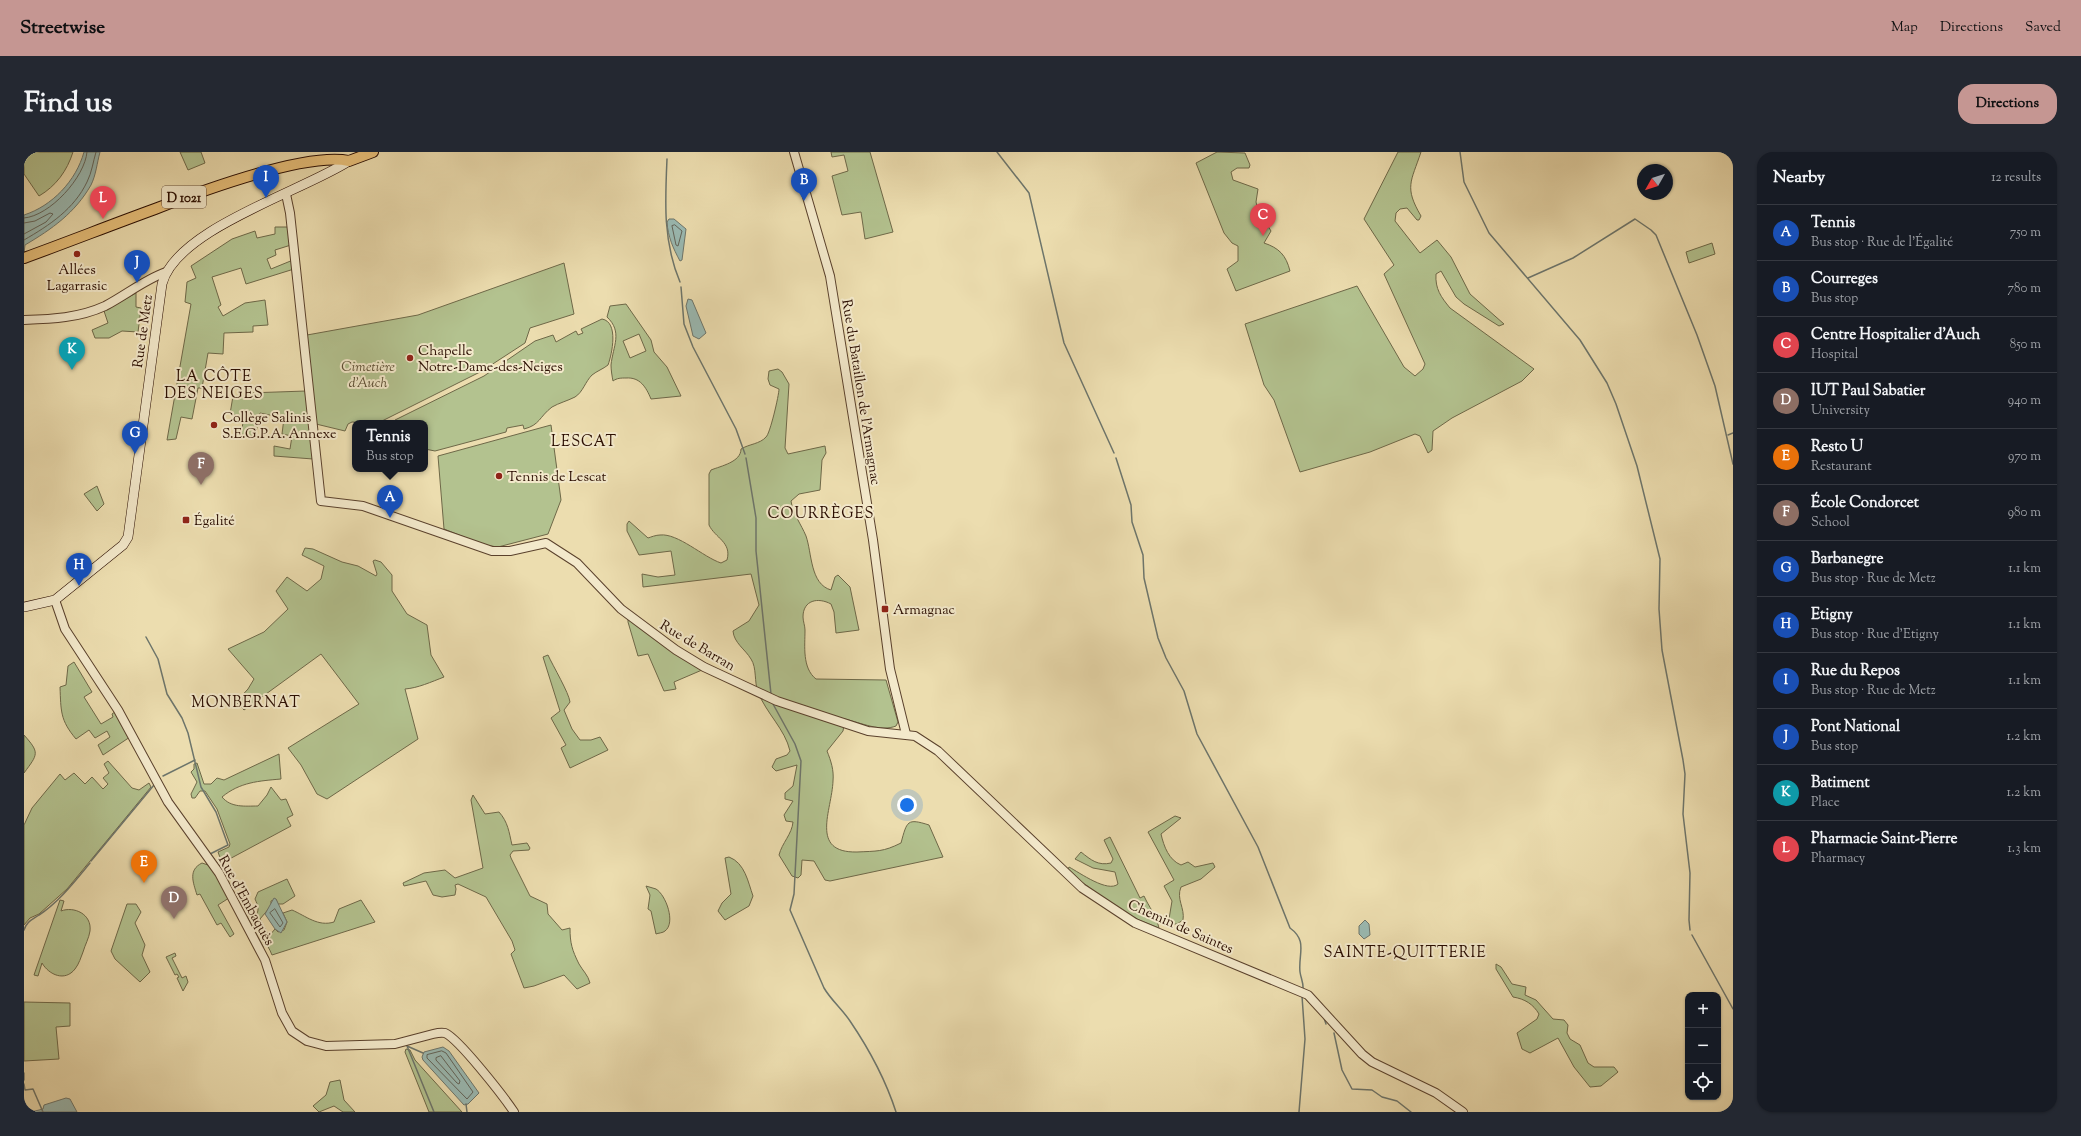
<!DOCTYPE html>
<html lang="en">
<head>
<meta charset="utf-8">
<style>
	:root { --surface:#171b24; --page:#242831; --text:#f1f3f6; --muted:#9ea1a6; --line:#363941; --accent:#c59692 }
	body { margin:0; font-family:"Sorts Mill Goudy",serif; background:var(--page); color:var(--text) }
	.controls { position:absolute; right:12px; bottom:12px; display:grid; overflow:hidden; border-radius:8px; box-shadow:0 1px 3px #0004 }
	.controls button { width:36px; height:36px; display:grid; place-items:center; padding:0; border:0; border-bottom:1px solid var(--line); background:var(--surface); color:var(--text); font:20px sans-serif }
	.compass { position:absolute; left:1613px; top:12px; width:36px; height:36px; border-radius:50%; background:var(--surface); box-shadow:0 1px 3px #0004; rotate:231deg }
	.you { position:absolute; left:883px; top:653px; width:14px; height:14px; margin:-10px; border:3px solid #fff; border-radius:50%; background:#1a73e8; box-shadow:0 0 0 6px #1a73e833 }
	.badge { display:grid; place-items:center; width:26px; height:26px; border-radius:50%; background:var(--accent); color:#fff; font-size:13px; font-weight:700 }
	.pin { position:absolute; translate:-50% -33px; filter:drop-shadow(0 1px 2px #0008) }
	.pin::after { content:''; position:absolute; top:21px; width:14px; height:12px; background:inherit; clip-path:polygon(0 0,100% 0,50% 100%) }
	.popup { position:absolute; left:328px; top:268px; width:76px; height:52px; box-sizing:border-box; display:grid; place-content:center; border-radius:8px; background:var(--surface); filter:drop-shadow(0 1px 3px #0005); font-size:13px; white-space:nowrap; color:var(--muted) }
	.popup b { font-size:15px; color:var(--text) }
	.popup::after { content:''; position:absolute; left:50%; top:100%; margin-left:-8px; border:8px solid transparent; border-top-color:var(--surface) }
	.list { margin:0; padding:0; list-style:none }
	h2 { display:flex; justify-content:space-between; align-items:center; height:52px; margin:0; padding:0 16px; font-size:17px }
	h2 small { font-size:13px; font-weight:400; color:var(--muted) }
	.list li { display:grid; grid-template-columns:26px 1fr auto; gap:12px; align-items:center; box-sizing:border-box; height:56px; padding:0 16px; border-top:1px solid var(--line) }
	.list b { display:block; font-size:15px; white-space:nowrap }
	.list p { margin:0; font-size:13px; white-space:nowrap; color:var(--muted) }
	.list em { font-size:13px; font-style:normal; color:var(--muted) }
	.icon { flex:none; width:22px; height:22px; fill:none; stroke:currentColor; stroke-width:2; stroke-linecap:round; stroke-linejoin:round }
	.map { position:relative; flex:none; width:1709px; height:960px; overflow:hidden; border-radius:16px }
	header { display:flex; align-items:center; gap:24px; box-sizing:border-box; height:56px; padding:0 20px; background:var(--accent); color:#111 }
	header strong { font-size:19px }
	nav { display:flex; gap:22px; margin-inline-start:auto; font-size:14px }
	.intro { display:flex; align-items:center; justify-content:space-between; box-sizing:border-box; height:96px; padding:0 24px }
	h1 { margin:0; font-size:28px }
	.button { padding:10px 18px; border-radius:16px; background:var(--accent); color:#111; font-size:14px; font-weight:700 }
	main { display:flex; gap:24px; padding:0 24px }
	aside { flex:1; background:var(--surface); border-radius:16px; box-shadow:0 1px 3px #0004 }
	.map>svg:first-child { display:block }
	.green { fill:#b3c28f; stroke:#6e6848; fill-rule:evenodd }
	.water { fill:#9abab3; stroke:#6d756b }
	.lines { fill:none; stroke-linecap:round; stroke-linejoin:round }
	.shore { stroke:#62645a; stroke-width:1 }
	.stream { stroke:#6d756b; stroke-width:1.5 }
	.tertiary-casing { stroke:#5a412c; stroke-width:10 }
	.secondary-casing { stroke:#2a0d00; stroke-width:10 }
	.primary-casing { stroke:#2a0d00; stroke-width:12 }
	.tertiary { stroke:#f3e9cb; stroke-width:8 }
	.secondary { stroke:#f3e9cb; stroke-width:9 }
	.primary { stroke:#e6be78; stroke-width:10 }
	.poi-dot { fill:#8f2418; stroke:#f3e9cb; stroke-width:1.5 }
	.labels { text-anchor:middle; stroke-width:4; stroke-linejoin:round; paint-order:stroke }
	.shield { fill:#f3e9cb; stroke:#664f3d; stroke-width:1 }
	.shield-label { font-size:13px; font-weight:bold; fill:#2a0d00 }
	.poi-label { font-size:14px; fill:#2a0d00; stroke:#f3e9cb; text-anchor:start }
	.street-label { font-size:14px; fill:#2a0d00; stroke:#f3e9cb }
	.park-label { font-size:14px; font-style:italic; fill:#5a4c32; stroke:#f3e9cb }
	.neighbourhood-label { font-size:15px; letter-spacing:1px; fill:#2a0d00; stroke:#f3e9cb }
</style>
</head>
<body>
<header>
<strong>Streetwise</strong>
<nav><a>Map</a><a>Directions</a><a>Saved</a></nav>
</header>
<div class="intro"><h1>Find us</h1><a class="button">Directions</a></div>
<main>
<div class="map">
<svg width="1709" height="960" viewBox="0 0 1709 960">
	<rect width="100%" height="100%" fill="#ecddaf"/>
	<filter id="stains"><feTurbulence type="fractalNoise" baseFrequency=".005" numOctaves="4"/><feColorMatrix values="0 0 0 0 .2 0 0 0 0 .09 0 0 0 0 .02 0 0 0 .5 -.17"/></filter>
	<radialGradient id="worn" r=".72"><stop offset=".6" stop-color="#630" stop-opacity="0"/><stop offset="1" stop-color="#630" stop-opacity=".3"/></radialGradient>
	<!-- green -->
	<g class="green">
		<path d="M0,0H49C43,19 32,34 15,44L0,22Z"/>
		<polygon points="156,0 177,0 181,11 164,18"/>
		<polygon points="807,0 846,0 869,80 841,87 837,60 818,63 808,24 824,19 820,3 808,5"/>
		<path d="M1193,0L1221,1L1226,13L1225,16H1213L1207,20L1209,28L1234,37L1232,50L1234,58L1247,79L1240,91C1255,96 1262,103 1266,119L1212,139L1203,117L1214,109V94L1208,91L1200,81L1172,11Z"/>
		<path d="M1374,0H1397C1387,30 1380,35 1397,64L1395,68H1393L1383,56L1376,57L1372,61L1371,69L1396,101L1413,88L1427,105L1446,142L1480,172L1475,174L1440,152L1432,145L1417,119L1412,122C1411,137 1417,145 1426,156L1510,217L1498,229L1428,266L1409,279L1408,298L1404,301L1396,284L1391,282L1346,300L1276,320L1250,248L1240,233L1221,172L1333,134L1380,215L1391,224L1399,217L1401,212L1360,122L1370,113L1340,67Z"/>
		<polygon points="251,75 264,75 267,93 251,98 252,103 243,107 247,117 269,108 270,117 222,132 217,116 188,125 197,153 194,155 199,164 221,151 241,148 244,173 229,174 229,180 200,181 199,202 184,201 178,236 174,236 168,267 157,265 152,287 143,288 167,152 161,150 163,130 172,126 167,114 208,87 231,79 233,86 251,82"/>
		<polygon points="1688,91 1691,102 1665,111 1662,100"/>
		<polygon points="540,111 550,162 506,176 501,191 458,219 354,271 328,270 324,272 321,279 292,272 283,183 394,163"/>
		<polygon points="112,141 112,155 117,156 114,180 98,179 85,186 71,186 68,178 84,171 80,159"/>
		<path d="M602,152L627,188L630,200L643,215L657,244L627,247C622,235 616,225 602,226C597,226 593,226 589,229C588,224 587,218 587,213C589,194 599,180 583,165L586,154ZM615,182L622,199L606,206L599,189Z"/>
		<path d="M578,167C595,170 588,202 584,213C579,217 573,219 568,223C561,230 559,240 551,245C543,249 535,251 528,255C515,265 516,273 500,277L499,273L483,276L482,280L411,299L401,297V271H369L371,268L460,224L511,189L529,183L532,190L552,179L554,183L559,181L557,177Z"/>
		<path d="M754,217L758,220L765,232L761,296L764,302L801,294L802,301L798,308L796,338L775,342L767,349C769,362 777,372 782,384C788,401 786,432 807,438L811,425L814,423L826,435L835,478L812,481L810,460L807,452C794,445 779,448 779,465C779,469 781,474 781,478C781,494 778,516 792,527L862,528L874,570L872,574C857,580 837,571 821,567L819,579L803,599C807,609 810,618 809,629C808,658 785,701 833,700C853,699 859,700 877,691C883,669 883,666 905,673L919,705L806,729L801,728L790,709L778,708L777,723L774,726L768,724L755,703C758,691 768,682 769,670L762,669L760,663L769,649L761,647V641L769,634L773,613L752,619L748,615L752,607L763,603L766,599C761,577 742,561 734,540C730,530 733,516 727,507C721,497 710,491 709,479L725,469L735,453L727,422L619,435L618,422L634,425L651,423L647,399L615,403L603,379V372L605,369L624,386C627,385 632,383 636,383C654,381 679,405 697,411L703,408C708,390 691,386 685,373V322L687,318C697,314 717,310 717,297C725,292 736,292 742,285C746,282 755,243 755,237L746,233L744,227L745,219Z"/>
		<polygon points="282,239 289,307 250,304 250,294 266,297 268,284 258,282 260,266 236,261 231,285 217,282 220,265 206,262 209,244 223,245 224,241"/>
		<polygon points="527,273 537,348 524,382 474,395 460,393 420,377 414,304"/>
		<polygon points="73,334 80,352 73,359 60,342"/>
		<path d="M281,396L289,397L318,410L334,414L352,424L353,422L349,409L351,408L357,410L368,423V439L383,462L403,473L407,503L420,525C407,530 394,536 381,537L394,587L303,647L293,642L277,613L264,596L335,552L297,502L220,558L212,550L224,537L230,527L204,497L240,480L264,457L252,439L263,425L283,439L297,427L300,414L278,403Z"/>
		<polygon points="604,467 678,518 650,530 652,537 640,539 624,502 614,504 604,470"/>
		<path d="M524,503C529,514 545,541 546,550L540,558L548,577L556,588H567L576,585L584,598L546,616L537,596L542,593L527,566L536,559L519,505Z"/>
		<path d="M50,510L68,540L60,545L77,572L89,565L88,562L92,559L106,585L79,603L74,593L86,585L83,579L71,586L65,578L52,587C36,568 37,559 36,535L42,533L44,514Z"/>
		<path d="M0,583C16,601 14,602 0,621Z"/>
		<path d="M255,602L257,627C235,629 216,630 198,645C207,656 221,654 234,654L243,643L247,635L257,648L262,647L269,663L263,666L267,674L198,711L194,700L205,695L206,692L193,657L181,639H176L171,646H168L167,642L173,630L167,620L170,617V612L173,611L180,632H187L193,626L200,628Z"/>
		<polygon points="84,609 108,636 115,638 125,631 127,635 43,737 15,762 6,766 0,773 0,673 8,656 36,622 41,628 50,621 61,632 68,625 79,637 84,632 79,626 85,621 80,612"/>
		<path d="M449,643L461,662L475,660C484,670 485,680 488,693L503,691L506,696L505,698L489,699L486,703L487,706L506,744L523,752L524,762L538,778L546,776C546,791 548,798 555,812C559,819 564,823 566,831L553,837L540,823L510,834L500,836L487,802L491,798L488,789L462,745L434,732L431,733L432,737L431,743L418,745L409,743L402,729L380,734L379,731L400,721L421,718L431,726L459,716L447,648Z"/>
		<path d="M1151,664L1157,666L1137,682C1140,695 1145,708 1157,713L1164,710L1171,715L1189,711L1191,715L1177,727L1157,735C1152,747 1161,756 1159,768L1153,772H1149L1145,767L1148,749L1140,734L1150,728L1124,680Z"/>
		<path d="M1086,685L1116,746L1120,744C1125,755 1132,763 1135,776L1101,762L1043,719L1045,715C1056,721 1084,741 1094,732L1091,720L1069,716L1051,707L1057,700C1067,708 1074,714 1087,711L1089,707L1080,688Z"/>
		<path d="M705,705C721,711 724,730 729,744L725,754L701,768L694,759L698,751L707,742L701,706Z"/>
		<path d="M178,711L187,714L205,746L194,753L210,782L206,785L197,771L193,773L176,742L173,743C169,730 164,718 178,711Z"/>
		<path d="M263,727L271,744L259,752H254L252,747L247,749V754L236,767L245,784L251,777L254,780L260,778L263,770L259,761L268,758C282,764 294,775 310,770L315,757L337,748L351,770L248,803C243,790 232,779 231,765C236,758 234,754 231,747L234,740Z"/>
		<path d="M622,734C625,735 629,736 632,737C642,743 652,771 641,779C639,781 634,781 632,782L627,759L624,757L626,743Z"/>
		<path d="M36,748L40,749L37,759C50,754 68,762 66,779C65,786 61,793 59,800C57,805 55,812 51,817C41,830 25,823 18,811L14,824L10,823Z"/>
		<polygon points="103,752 112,752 117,760 111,771 121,793 118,803 126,820 116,830 91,807 87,799"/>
		<polygon points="151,801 152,804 148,806 158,826 162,824 164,830 159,839 153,826 155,825 153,822 151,823 142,805"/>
		<path d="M1472,812L1477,815L1488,832L1502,835L1501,843L1512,848L1529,867L1540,868L1544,873L1543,881L1546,887L1556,893L1564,911L1570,915H1590L1594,920L1577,934L1566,935L1550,915L1534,886L1506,901L1498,897L1493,881L1513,867L1515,862C1509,852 1501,847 1489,845L1472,817Z"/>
		<polygon points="0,850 46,851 46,874 32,875 35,907 0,909"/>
		<polygon points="382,897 386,898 391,908 438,960 405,960 381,900"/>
		<polygon points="316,928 320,948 331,960 319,960 310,954 295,960 289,954 302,943 306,930"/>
	</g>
	<!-- water -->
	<g class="water">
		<path d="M60,0H76C73,11 72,23 67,33C51,61 28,77 1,93L0,101V63C28,54 52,29 60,0Z"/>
		<path d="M645,67H650L662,77L658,108L656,109C649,96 644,85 643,70Z"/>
		<polygon points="664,147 668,148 682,181 675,187 669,184 662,154"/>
		<polygon points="250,746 252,747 263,770 257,781 251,777 241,762"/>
		<polygon points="1341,768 1345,772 1346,783 1340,787 1335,782 1335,774"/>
		<polygon points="419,895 425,899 455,941 444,952 440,953 399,908 398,905 400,900"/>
		<polygon points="42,946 46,947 53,960 7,960 19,957 20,953"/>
	</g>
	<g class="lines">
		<!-- shore -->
		<g class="shore">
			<path d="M0,66C26,64 61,25 63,0"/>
			<polyline points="0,71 11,69 26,61 29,62 22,70 0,82"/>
			<polygon points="651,73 658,79 654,94 652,93 648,74"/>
			<path d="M0,88C26,73 50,57 63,30C68,20 69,10 72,0"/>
			<polygon points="251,757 259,771 256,775 246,761"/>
			<polygon points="418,899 422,901 449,940 443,947 403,906 403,903"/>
			<polygon points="417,904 436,929 435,932 433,931 412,908 412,906"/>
		</g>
		<!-- stream -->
		<g class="stream">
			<polyline points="973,0 1005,41 1040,191 1090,301"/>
			<polyline points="1436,0 1440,30 1465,81 1556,188 1583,231 1592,252 1613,314 1636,407 1635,457 1638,498 1659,608 1661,622 1659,662 1666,721 1665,768 1666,778"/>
			<path d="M643,7C641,50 639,90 656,130"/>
			<polyline points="1504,126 1549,106 1611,67 1627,78 1632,83 1673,183 1691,234 1709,312"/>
			<polyline points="657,135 660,172 669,195 712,277 721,302"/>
			<polyline points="1704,283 1709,281"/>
			<polyline points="722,306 732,366 732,399 747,542"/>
			<path d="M1092,306L1107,353L1108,370L1119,403L1120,426L1134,486L1142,506L1160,539L1173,582L1234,695L1266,776C1284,789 1274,802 1276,820C1277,827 1280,831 1279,839"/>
			<polyline points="122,485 134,507 143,542 158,566 164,581 177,635 192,660 204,693 186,702 190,707"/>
			<path d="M749,552L771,592L777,609L770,742L766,758L800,836C807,848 818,857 826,869C845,897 862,929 872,960"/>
			<polyline points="139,624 171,608"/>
			<polyline points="67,709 130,633"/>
			<polyline points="192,710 195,714"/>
			<polyline points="222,763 239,795"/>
			<path d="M0,778C3,769 8,768 15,763C35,750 51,729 66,711"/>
			<polyline points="1668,783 1709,857"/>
			<polyline points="1300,866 1302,872"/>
			<polyline points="1310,881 1318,918 1328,937 1348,938 1358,945 1373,949 1387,960"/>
			<polyline points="399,901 383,894 410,960"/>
			<polyline points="0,921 0,928"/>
			<polyline points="0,932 1,938 9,937 19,960"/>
			<polyline points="442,952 443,960"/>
			<polyline points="1275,960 1281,887 1278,844"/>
		</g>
		<defs>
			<g id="tertiary">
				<polyline points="770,0 806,124 849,388 866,517 882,582"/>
				<polyline points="262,42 266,61 297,349 339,354 468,399 486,399 522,391 553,411 597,457 652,498 680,515 753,549 844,579 891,584 914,599 1058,736 1111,771 1284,843 1338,902 1348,910 1412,941 1439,960"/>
				<path d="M0,168C28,167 55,166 81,154C102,143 120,128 142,120"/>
				<path d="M31,448L41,477L94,558L144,650L195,721L241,808L258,861L268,879L283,889L302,894L371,892L409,882C413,881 417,880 421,881C435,887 480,945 490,960"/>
			</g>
			<path id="secondary" d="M0,455L31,448L99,393L104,385L138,132C152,77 279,39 325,9"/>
			<path id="primary" d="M0,106C44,90 87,73 131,57C175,40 282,0 325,9L349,0"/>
		</defs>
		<!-- tertiary casing -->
		<use href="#tertiary" class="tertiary-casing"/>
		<!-- secondary casing -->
		<use href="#secondary" class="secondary-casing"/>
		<!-- primary casing -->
		<use href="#primary" class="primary-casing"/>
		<!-- tertiary -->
		<use href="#tertiary" class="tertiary"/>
		<!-- secondary -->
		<use href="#secondary" class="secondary"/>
		<!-- primary -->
		<use href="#primary" class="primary"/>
	</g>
	<!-- markers -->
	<g class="poi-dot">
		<circle cx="53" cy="102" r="4"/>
		<circle cx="386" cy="206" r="4"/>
		<circle cx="190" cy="273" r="4"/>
		<circle cx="475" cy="324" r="4"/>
		<rect x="158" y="364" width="8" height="8" rx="2"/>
		<rect x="857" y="453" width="8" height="8" rx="2"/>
	</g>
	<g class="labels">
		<!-- shield labels -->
		<rect class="shield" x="138" y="34" width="44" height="22" rx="3"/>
		<g class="shield-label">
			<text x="160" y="50">D 1021</text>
		</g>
		<!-- poi labels -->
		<g class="poi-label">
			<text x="53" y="122" text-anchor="middle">Allées<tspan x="53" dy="16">Lagarrasic</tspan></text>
			<text x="394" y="203">Chapelle<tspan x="394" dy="16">Notre-Dame-des-Neiges</tspan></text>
			<text x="198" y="270">Collège Salinis<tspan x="198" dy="16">S.E.G.P.A. Annexe</tspan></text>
			<text x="483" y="329">Tennis de Lescat</text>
			<text x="170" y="373">Égalité</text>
			<text x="869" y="462">Armagnac</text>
		</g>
		<!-- street labels -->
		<g class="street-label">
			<text transform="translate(118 179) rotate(-82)" y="5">Rue de Metz</text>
			<text transform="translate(838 240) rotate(81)" y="5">Rue du Bataillon de l'Armagnac</text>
			<text transform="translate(674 493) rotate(31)" y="5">Rue de Barran</text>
			<text transform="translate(223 748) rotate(61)" y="5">Rue d'Embaquès</text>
			<text transform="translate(1157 774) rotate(24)" y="5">Chemin de Saintes</text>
		</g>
		<!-- park labels -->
		<g class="park-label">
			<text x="344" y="219">Cimetière<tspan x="344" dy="16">d'Auch</tspan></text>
		</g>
		<!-- neighbourhood labels -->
		<g class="neighbourhood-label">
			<text x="190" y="229">LA CÔTE<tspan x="190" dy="17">DES NEIGES</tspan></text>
			<text x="560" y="294">LESCAT</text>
			<text x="797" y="366">COURRÈGES</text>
			<text x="222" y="555">MONBERNAT</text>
			<text x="1381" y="805">SAINTE-QUITTERIE</text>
		</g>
	</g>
	<rect width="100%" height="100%" filter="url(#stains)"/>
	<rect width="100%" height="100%" fill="url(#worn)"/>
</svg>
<div class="controls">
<button>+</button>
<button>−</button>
<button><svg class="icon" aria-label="locate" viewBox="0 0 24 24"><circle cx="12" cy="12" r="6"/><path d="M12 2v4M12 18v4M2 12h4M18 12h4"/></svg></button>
</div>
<svg class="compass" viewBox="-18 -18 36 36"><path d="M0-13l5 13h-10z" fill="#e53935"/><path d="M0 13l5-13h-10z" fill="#9ea1a6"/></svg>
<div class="you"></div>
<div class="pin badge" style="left:366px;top:366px;background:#1a4fb4">A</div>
<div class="popup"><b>Tennis</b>Bus stop</div>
<div class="pin badge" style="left:780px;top:49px;background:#1a4fb4">B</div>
<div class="pin badge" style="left:1239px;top:84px;background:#e0444e">C</div>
<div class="pin badge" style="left:150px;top:767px;background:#8d6e63">D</div>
<div class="pin badge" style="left:120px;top:731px;background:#e8710a">E</div>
<div class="pin badge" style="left:177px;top:333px;background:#8d6e63">F</div>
<div class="pin badge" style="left:111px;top:302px;background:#1a4fb4">G</div>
<div class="pin badge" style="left:55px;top:434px;background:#1a4fb4">H</div>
<div class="pin badge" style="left:242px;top:46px;background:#1a4fb4">I</div>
<div class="pin badge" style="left:113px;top:131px;background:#1a4fb4">J</div>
<div class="pin badge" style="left:48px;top:218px;background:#0f9aa8">K</div>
<div class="pin badge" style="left:79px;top:67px;background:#e0444e">L</div>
</div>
<aside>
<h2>Nearby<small>12 results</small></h2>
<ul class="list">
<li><span class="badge" style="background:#1a4fb4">A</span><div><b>Tennis</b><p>Bus stop · Rue de l'Égalité</p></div><em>750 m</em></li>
<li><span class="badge" style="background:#1a4fb4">B</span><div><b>Courreges</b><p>Bus stop</p></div><em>780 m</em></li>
<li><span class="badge" style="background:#e0444e">C</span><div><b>Centre Hospitalier d'Auch</b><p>Hospital</p></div><em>850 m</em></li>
<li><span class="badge" style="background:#8d6e63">D</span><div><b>IUT Paul Sabatier</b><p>University</p></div><em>940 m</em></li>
<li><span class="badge" style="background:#e8710a">E</span><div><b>Resto U</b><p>Restaurant</p></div><em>970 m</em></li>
<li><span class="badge" style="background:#8d6e63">F</span><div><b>École Condorcet</b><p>School</p></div><em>980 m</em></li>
<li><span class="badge" style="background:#1a4fb4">G</span><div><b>Barbanegre</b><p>Bus stop · Rue de Metz</p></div><em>1.1 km</em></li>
<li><span class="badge" style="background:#1a4fb4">H</span><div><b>Etigny</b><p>Bus stop · Rue d'Etigny</p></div><em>1.1 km</em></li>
<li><span class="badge" style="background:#1a4fb4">I</span><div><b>Rue du Repos</b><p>Bus stop · Rue de Metz</p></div><em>1.1 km</em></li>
<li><span class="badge" style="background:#1a4fb4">J</span><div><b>Pont National</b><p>Bus stop</p></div><em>1.2 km</em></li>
<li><span class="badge" style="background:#0f9aa8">K</span><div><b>Batiment</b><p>Place</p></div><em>1.2 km</em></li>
<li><span class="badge" style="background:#e0444e">L</span><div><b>Pharmacie Saint-Pierre</b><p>Pharmacy</p></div><em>1.3 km</em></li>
</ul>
</aside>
</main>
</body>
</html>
